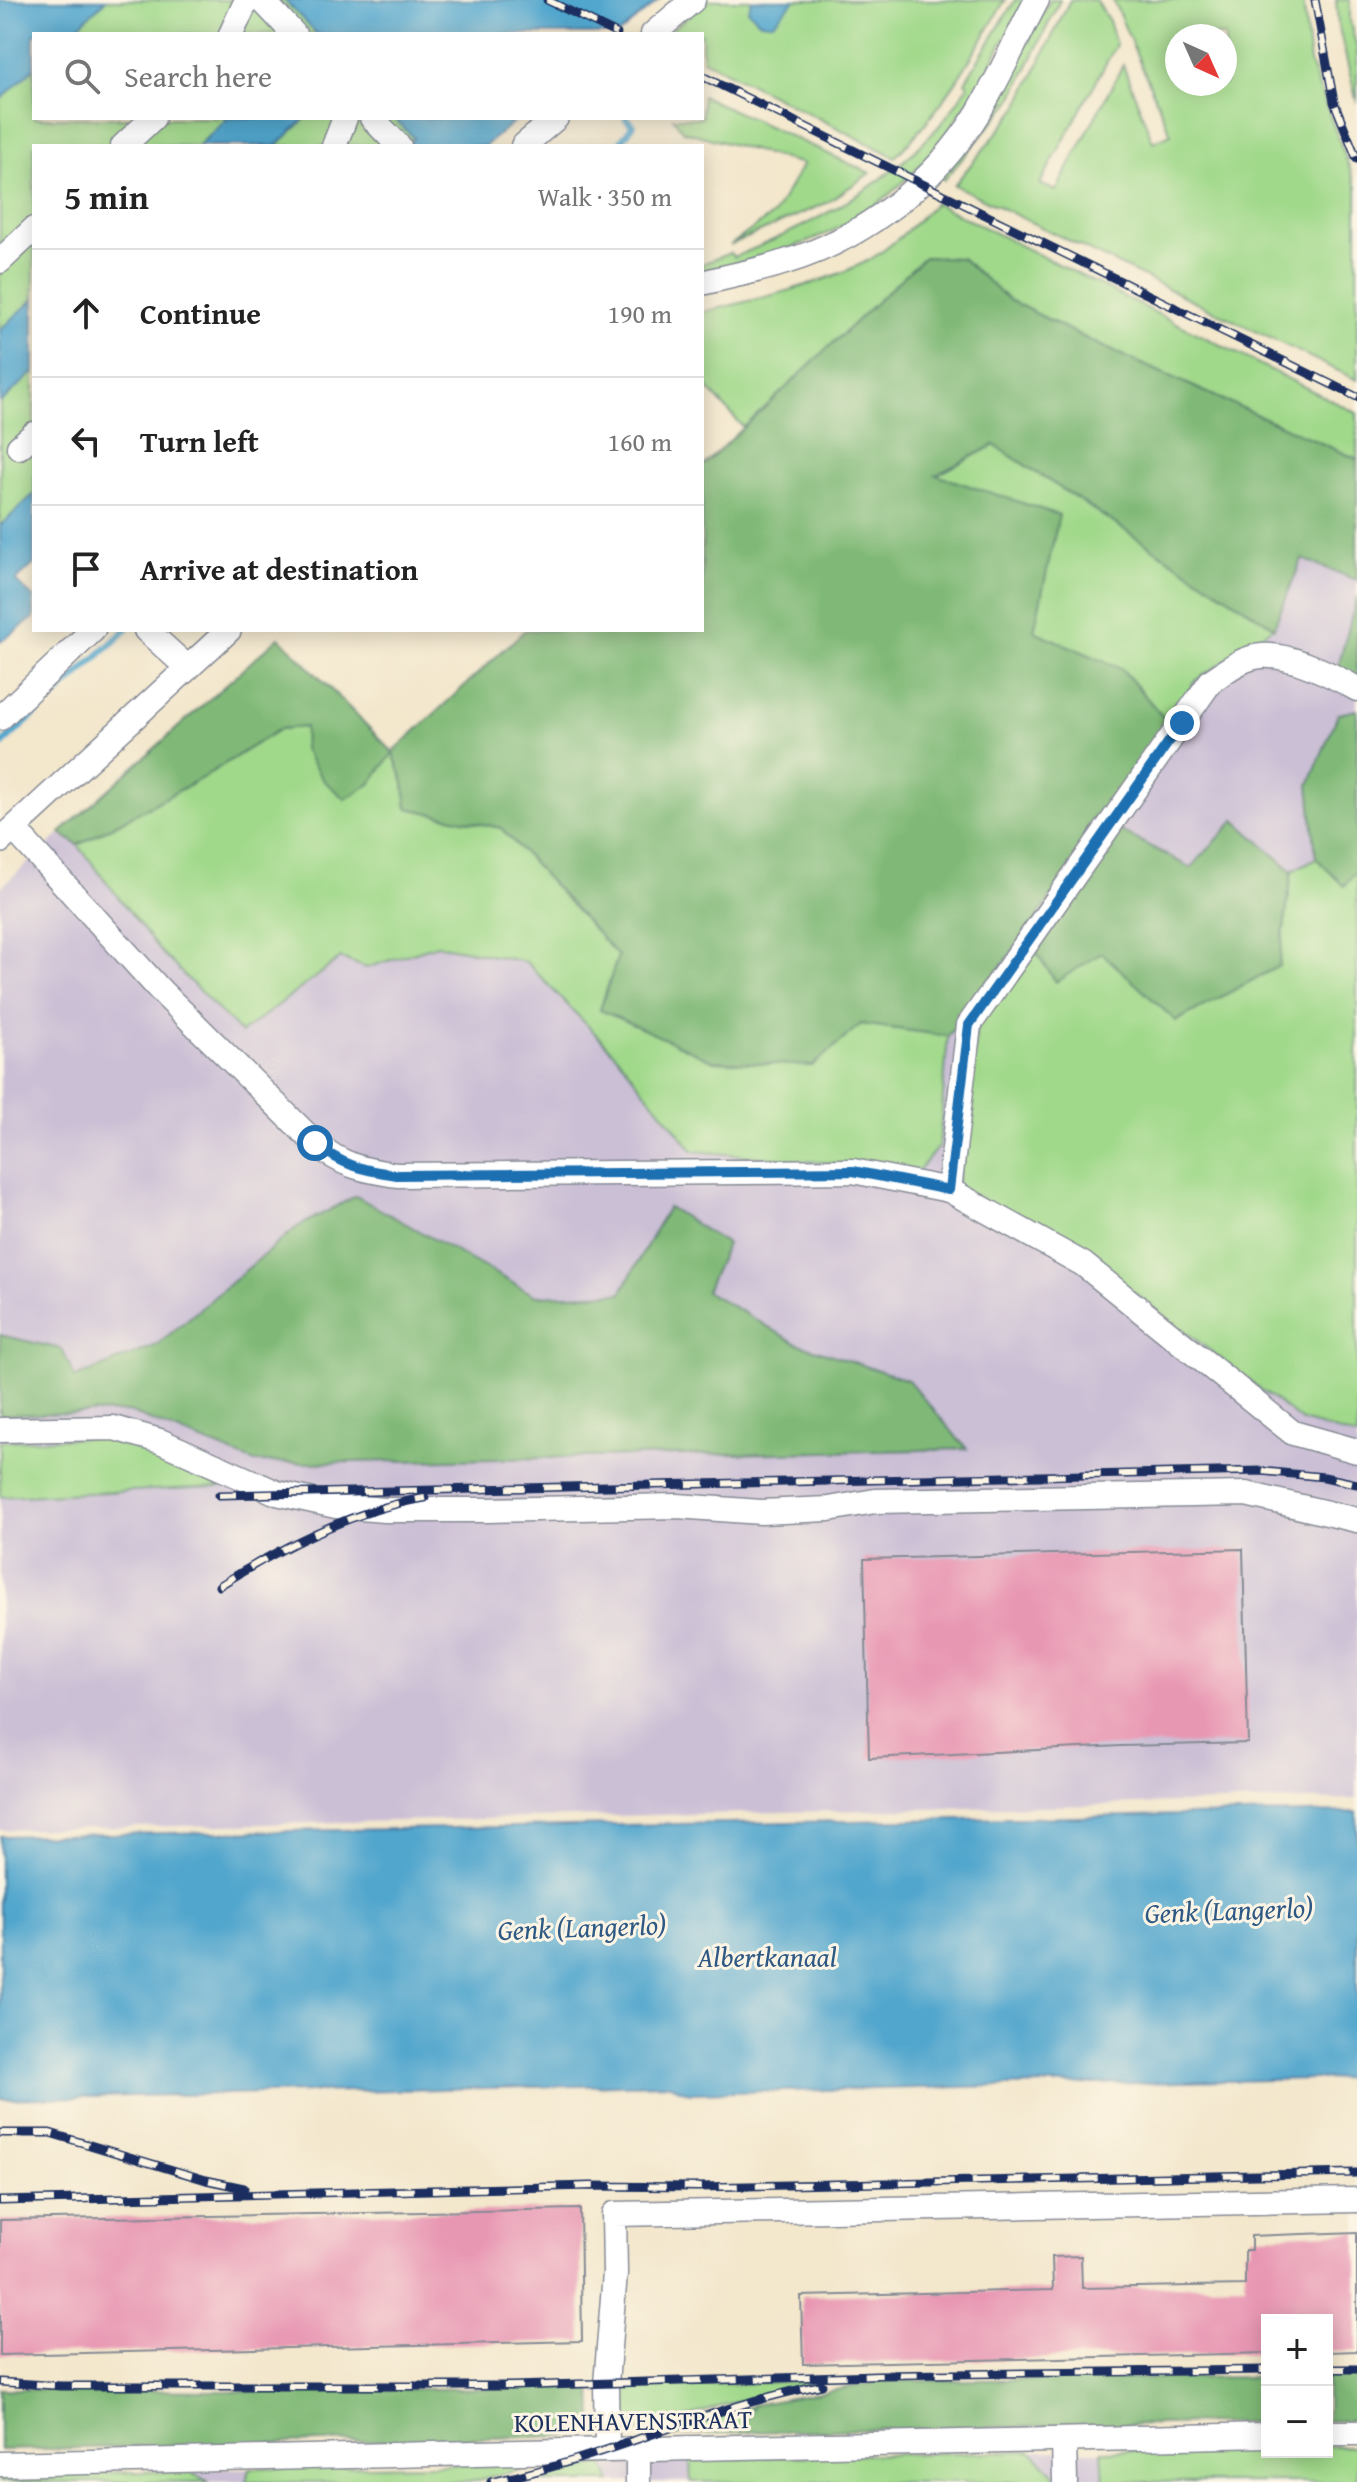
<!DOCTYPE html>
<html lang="en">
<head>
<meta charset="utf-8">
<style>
	:root { --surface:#fff; --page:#f6f6f6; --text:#222; --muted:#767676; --line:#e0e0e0 }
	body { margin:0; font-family:"Gentium Book Plus",serif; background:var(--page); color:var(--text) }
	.controls { position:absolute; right:24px; bottom:24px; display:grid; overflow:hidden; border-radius:0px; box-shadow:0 4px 20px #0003 }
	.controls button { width:72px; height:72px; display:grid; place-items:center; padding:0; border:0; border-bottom:2px solid var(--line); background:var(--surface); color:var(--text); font:40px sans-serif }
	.compass { position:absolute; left:1165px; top:24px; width:72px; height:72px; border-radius:50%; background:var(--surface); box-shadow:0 4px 20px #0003; rotate:135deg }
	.stop { position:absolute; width:24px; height:24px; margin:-18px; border:6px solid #1f6fb2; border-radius:50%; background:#fff }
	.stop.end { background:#1f6fb2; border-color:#fff; box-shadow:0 2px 8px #0008 }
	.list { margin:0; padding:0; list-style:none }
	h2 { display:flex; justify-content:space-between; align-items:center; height:104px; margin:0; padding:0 32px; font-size:34px }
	h2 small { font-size:26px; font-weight:400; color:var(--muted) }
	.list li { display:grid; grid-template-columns:52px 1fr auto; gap:24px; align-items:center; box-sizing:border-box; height:128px; padding:0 32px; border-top:2px solid var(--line) }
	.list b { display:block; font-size:30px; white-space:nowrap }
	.list em { font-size:26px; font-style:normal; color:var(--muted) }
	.icon { flex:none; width:44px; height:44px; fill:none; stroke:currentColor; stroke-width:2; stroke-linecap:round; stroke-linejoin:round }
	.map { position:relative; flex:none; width:1357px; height:2482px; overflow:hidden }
	.search { position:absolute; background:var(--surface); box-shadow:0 4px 20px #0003; left:32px; top:32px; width:672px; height:88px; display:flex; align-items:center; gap:20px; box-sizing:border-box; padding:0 28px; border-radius:0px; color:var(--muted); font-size:30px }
	.panel { position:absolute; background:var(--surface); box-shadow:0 4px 20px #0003; left:32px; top:144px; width:672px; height:488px; border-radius:0px }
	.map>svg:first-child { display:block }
	.industrial { fill:#cbbfd5 }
	.green { fill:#a1d98b; stroke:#5e8474; stroke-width:2; fill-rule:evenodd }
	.forest { fill:#80b977; stroke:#4e746a; stroke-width:2 }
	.water { fill:#51a6cd; stroke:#366a96; stroke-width:2 }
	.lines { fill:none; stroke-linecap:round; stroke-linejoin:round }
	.stream { stroke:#51a6cd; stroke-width:7 }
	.building { fill:#e897b3 }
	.minor-casing { stroke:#878b95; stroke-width:27 }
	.minor { stroke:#fff; stroke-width:24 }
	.rail-casing { stroke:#1b2f5e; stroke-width:9 }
	.rail { stroke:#fcf5e5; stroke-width:6; stroke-dasharray:18; stroke-linecap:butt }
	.route { stroke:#1f6fb2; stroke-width:10 }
	.labels { text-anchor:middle; stroke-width:6; stroke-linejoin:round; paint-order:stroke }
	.street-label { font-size:26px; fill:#1b2f5e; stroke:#fcf5e5 }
	.water-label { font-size:28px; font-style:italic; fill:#2e5985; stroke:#fcf5e5 }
</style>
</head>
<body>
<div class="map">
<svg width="1357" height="2482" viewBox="0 0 1357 2482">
	<rect width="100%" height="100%" fill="#fcf5e5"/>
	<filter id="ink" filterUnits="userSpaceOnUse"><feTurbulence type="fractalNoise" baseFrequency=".0125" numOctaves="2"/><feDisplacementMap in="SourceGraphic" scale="16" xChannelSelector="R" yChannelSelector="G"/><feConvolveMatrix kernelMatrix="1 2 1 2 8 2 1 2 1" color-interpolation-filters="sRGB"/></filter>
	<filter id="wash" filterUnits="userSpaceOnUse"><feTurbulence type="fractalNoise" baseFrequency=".006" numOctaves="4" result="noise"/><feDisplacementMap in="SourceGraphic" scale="32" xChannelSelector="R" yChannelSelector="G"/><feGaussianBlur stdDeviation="1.8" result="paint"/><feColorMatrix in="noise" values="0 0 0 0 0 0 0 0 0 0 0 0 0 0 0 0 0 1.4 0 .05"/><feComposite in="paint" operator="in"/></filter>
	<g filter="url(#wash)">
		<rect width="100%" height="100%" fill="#f3e7cc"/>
		<!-- industrial -->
		<g class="industrial">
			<polygon points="1302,559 1357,580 1357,597 1338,667 1357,679 1357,1799 0,1830 0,888 279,637 393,752 1122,669 1274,627"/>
			<polygon points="1031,2451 1102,2451 1104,2482 1055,2482"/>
			<polygon points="690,2459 691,2482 611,2482 603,2464"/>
			<polygon points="249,2468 246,2482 209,2482 188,2471"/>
		</g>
		<!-- green -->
		<g class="green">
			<polygon points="106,0 284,0 317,34 70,34"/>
			<path d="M709,0H1005C973,56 942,111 895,157L702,59V34H666Z"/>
			<path d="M1015,0H1026C970,103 920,203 801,244C769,256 735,264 702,273V264L730,253L734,257C809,226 885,188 939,126C950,114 959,99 968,86L965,82Z"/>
			<polygon points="1050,0 1060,0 1011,101 944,180 939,177 1004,86"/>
			<path d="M1070,0H1096L1109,21L1116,45L1040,184L1056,191L1123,65L1153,142L1171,134L1113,0H1303L1310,63L1357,188V380L954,185L1017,109ZM1177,36H1225V84H1177Z"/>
			<polygon points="1336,0 1350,0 1350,21 1357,49 1357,103 1338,24"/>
			<polygon points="34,68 34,118 228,118 198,146 34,146 34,299 0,330 0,100"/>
			<polygon points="702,96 870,173 828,202 730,245 774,214 803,164 683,131 673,118 702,118"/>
			<polygon points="306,118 394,118 414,138 405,146 276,146"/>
			<path d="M935,203L1357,413V459L1099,345L1009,300L961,258L924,257L744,428L702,382V312C751,301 825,284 869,260C894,245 914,224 935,203Z"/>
			<polygon points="34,372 34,494 0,526 0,403"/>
			<polygon points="994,445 1274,627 1194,682 1169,724 1122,669 1034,631 935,476"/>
			<polygon points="306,727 370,784 393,752 404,783 407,808 501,828 618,956 600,1010 812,1066 861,1024 948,1036 939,1146 918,1171 693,1151 616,1055 526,962 437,945 366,968 341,958 241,1033 160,951 78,845 202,778 280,729"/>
			<polygon points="1316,858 1344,886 1357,871 1357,1437 1302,1421 1090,1259 957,1186 977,1026 1032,946 1279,966 1292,871"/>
			<polygon points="114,1437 180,1459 220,1487 0,1497 0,1441"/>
			<polygon points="816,2381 724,2405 650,2431 629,2432 616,2417 618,2387"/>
			<polygon points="753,2405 741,2432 663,2436"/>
			<polygon points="1327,2446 1357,2446 1357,2482 1104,2482 1102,2451 1267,2447 1267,2452 1327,2452"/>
			<polygon points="1031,2451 1054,2473 1055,2482 691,2482 690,2459"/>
			<polygon points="548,2463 470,2482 246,2482 249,2468"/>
			<polygon points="603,2464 611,2482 541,2482 574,2469"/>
			<polygon points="188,2471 209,2482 0,2482 0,2475"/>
		</g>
		<!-- forest -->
		<g class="forest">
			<polygon points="924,257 961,258 1009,300 1099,345 1357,459 1357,580 1302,559 1274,627 994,445 936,475 1059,515 1034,631 1122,669 1169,724 1029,930 948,1036 861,1024 812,1066 714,1061 600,1010 618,956 501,828 407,808 404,783 393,753 370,784 345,799 323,780 304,750 305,727 280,729 202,778 78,845 60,833 279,637 393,752 525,630 702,630 702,467"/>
			<polygon points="1357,597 1357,679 1338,667"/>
			<polygon points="1357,710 1357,871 1344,886 1316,858 1309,785 1338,714"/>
			<polygon points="1235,820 1292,871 1279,966 1176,1021 1102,953 1056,982 1032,946 1119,830 1191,868"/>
			<polygon points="356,1196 536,1296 621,1293 668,1207 727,1244 706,1291 796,1343 908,1380 967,1449 304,1463 255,1462 129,1412 0,1415 0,1335 62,1349 75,1378 157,1345 297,1227"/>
			<polygon points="1327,2376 1357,2376 1357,2420 1327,2421"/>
			<polygon points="1267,2377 1267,2422 741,2432 753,2405 884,2381"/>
			<polygon points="592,2387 593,2418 583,2429 567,2436 0,2450 0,2389 222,2391"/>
		</g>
		<!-- water -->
		<g class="water">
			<polygon points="0,0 106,0 70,34 34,34 34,68 0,100"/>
			<polygon points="284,0 659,0 619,34 317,34"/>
			<polygon points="752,0 795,0 773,23 760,22 748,10"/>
			<polygon points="228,118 306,118 276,146 198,146"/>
			<polygon points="394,118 518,118 485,146 405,146 414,138"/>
			<polygon points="34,299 34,372 0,403 0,330"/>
			<polygon points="34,494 34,564 16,581 34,598 34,618 0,642 0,526"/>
			<polygon points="1357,1812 1357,2078 690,2093 667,2084 0,2099 0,1836"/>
		</g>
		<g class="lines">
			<!-- stream -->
			<g class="stream">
				<polyline points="618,146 633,125 626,118"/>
				<polyline points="0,746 126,630"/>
			</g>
		</g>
		<g id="blocks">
			<!-- building -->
			<g class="building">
				<polygon points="1243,1549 1248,1743 1121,1746 869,1758 864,1559"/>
				<polygon points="580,2209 582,2341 0,2355 0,2220"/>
				<polygon points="1357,2232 1357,2351 1327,2352 1327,2320 1267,2320 1267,2353 803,2364 801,2296 1053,2290 1052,2257 1081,2256 1082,2288 1245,2285 1245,2250 1251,2250 1251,2236"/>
			</g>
		</g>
	</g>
	<g filter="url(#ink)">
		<use href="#blocks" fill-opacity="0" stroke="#878b95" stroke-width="2"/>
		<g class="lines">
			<defs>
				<g id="minor">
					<polyline points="262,0 294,34"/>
					<polyline points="231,34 244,6 250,0"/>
					<polyline points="653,34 693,0"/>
					<polyline points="372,118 399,146"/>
					<polyline points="123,146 153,118"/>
					<polyline points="334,146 345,118"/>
					<polyline points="523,146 556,118"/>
					<polyline points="0,261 34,229"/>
					<path d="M702,283C729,276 758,271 785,262C863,239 935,183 978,113C1000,77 1017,37 1037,0"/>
					<polyline points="19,447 34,434"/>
					<polyline points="146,630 188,668"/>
					<polyline points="0,718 93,630"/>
					<path d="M14,829L161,991L315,1143C342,1166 363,1170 397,1175L853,1171L949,1190L1083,1264L1293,1433L1357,1451"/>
					<polyline points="0,841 229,630"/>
					<path d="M949,1190L969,1025L1211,681C1226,671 1243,657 1262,656C1290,654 1333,675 1357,689"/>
					<polyline points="0,1430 114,1428 160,1441 277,1493 336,1506 384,1510 487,1510 677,1506 761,1512 829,1509 875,1501 1246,1494 1357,1520"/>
					<polyline points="1327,2433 1357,2433"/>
					<polyline points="1064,2440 1065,2482"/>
					<polyline points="607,2449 606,2384 615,2273 614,2214 1357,2200"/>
					<polyline points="0,2464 1267,2435"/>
					<polyline points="638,2482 638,2448"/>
				</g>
			</defs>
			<!-- minor casing -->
			<use href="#minor" class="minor-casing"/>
			<!-- minor -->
			<use href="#minor" class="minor"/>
			<defs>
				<g id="rail">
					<polyline points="547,0 617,34"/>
					<polyline points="1315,0 1334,102 1357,159"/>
					<polyline points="702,76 1357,397"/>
					<polyline points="219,1495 1261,1471 1324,1477 1357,1484"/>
					<path d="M219,1586C278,1549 355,1509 425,1498"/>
					<polyline points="0,2133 50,2133 206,2180 244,2188"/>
					<polyline points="0,2201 591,2186 698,2187 1357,2173"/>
					<polyline points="1327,2369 1357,2369"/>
					<polyline points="0,2382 61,2386 512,2386 877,2375 1267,2370"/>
					<path d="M491,2482C604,2459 708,2406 822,2385"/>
				</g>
			</defs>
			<!-- rail casing -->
			<use href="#rail" class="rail-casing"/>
			<!-- rail -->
			<use href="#rail" class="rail"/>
		</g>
	</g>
	<g class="lines" filter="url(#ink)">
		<!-- route -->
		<path class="route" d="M315,1143C342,1166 363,1170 397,1175L853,1171L949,1190L969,1025L1182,723"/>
	</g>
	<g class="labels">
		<!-- street labels -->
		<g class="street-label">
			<text transform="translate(633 2421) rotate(-1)" y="9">KOLENHAVENSTRAAT</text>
		</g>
		<!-- water labels -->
		<g class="water-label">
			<text transform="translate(1229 1910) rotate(-2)" y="10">Genk (Langerlo)</text>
			<text transform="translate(582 1927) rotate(-2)" y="10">Genk (Langerlo)</text>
			<text x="767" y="1967">Albertkanaal</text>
		</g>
	</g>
</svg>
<div class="controls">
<button>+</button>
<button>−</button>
</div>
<svg class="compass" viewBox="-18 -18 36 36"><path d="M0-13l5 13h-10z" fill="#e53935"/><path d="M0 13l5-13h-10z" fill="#767676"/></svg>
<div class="stop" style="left:315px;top:1143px"></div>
<div class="stop end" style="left:1182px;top:723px"></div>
<div class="search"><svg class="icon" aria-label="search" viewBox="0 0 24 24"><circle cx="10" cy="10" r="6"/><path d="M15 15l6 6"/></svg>Search here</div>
<section class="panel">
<h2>5 min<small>Walk · 350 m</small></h2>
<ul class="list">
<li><svg class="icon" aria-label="ahead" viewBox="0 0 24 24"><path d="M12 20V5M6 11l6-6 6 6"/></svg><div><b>Continue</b></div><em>190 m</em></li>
<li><svg class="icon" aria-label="left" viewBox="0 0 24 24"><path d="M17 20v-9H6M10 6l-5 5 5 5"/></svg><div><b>Turn left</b></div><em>160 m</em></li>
<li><svg class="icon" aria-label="arrive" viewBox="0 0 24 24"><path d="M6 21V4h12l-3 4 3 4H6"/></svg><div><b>Arrive at destination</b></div></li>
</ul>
</section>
</div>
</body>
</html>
